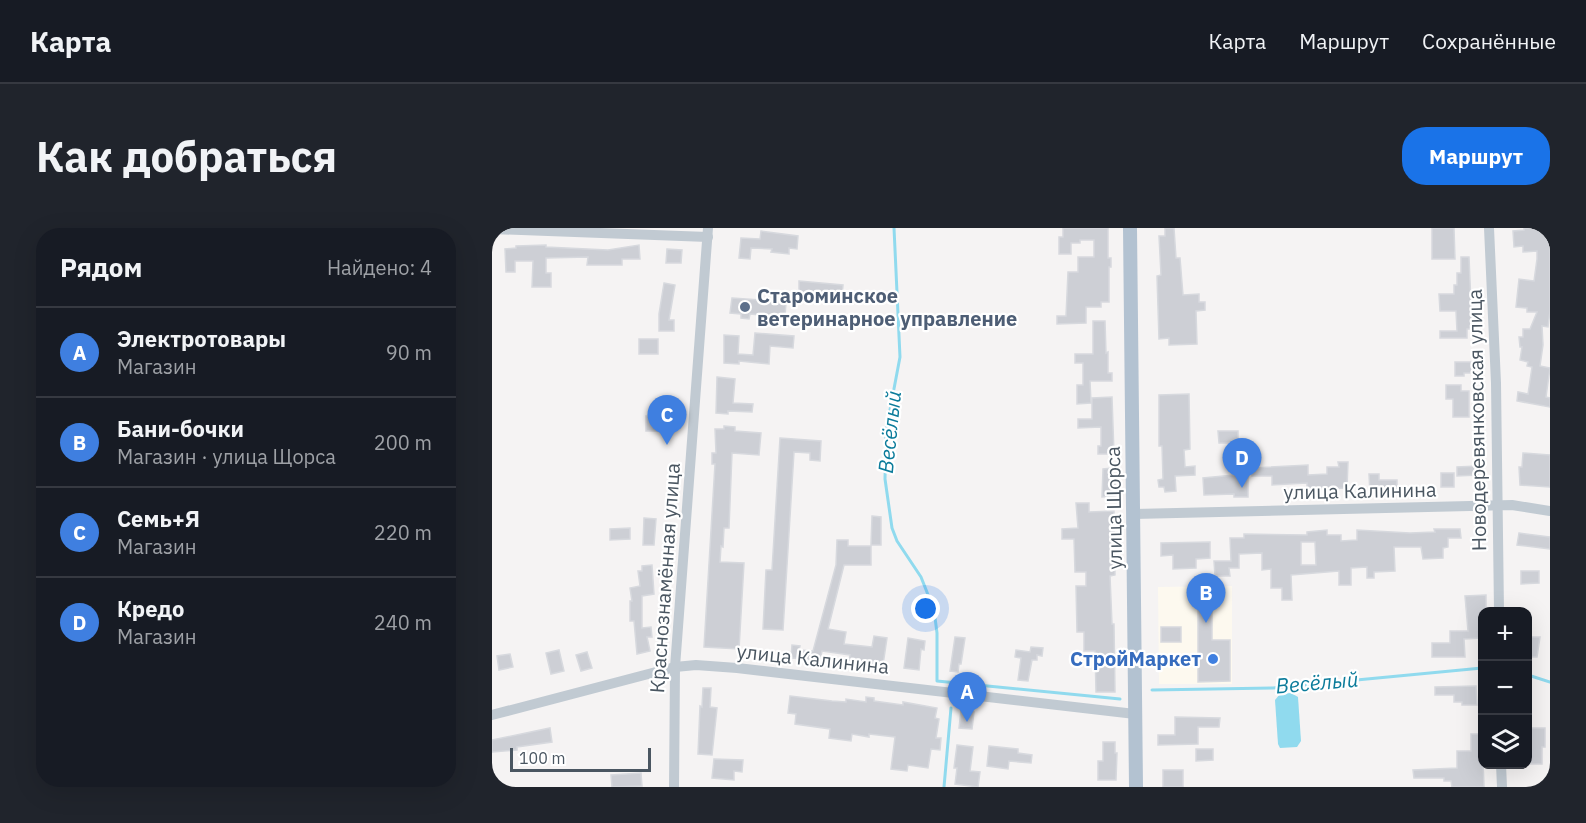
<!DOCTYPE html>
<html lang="ru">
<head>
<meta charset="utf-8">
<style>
	:root { --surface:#171b24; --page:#20242c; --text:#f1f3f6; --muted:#9ea1a6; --line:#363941; --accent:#1a73e8 }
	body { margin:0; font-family:"IBM Plex Sans",sans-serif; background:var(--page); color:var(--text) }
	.controls { position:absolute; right:18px; bottom:18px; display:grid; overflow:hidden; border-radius:12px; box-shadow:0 6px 24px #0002 }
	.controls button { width:54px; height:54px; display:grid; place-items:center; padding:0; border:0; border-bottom:2px solid var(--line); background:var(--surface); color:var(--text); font:30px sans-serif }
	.scale { position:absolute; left:18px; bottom:15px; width:141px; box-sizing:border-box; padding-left:6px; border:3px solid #4a5661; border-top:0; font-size:16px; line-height:21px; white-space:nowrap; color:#4a5661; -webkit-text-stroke:4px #fff; paint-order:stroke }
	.you { position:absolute; left:434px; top:381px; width:21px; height:21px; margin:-15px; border:4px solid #fff; border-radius:50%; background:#1a73e8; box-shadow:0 0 0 9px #1a73e833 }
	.badge { display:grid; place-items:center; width:39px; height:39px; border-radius:50%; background:var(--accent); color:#fff; font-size:20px; font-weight:700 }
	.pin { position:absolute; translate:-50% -50px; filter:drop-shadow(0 2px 3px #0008) }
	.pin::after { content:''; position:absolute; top:32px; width:21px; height:18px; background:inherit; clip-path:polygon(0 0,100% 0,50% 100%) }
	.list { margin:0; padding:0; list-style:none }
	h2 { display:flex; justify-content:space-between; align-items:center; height:78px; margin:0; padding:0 24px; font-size:26px }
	h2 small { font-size:20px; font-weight:400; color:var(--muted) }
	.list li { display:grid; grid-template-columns:39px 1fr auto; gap:18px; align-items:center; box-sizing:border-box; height:90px; padding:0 24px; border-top:2px solid var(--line) }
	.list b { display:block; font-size:22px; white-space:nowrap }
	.list p { margin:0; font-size:20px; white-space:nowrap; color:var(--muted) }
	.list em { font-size:20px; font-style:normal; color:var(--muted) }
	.icon { flex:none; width:33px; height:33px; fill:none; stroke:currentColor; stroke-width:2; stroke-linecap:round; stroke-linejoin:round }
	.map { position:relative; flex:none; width:1058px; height:559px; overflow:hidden; border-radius:24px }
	header { display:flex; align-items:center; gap:36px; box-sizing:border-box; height:84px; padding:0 30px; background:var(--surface); border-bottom:2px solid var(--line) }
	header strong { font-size:28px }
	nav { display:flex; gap:33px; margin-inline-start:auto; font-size:21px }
	.intro { display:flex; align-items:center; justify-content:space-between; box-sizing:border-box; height:144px; padding:0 36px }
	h1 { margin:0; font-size:42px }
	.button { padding:15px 27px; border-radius:24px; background:var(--accent); color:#fff; font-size:21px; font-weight:700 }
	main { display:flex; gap:36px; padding:0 36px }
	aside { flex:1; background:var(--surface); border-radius:24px; box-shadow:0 6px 24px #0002 }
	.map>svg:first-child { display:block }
	.commercial { fill:#fdf9ef }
	.water { fill:#90daee }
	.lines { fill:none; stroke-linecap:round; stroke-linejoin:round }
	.stream { stroke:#90daee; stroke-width:3 }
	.building { fill:#cdcfd5; stroke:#d7d9de; stroke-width:1.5; fill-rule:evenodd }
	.minor { stroke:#c1cad2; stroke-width:10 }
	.major { stroke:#b3c2d1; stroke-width:14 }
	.service-dot { fill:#5c6f8a; stroke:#fff; stroke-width:2 }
	.shop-dot { fill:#3f7fe0; stroke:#fff; stroke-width:2 }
	.labels { text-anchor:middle; stroke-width:4.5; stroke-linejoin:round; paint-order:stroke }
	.service-label { font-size:20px; font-weight:bold; fill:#4e5e75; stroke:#fff; text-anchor:start }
	.street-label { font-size:20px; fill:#4a5661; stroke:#fff }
	.shop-label { font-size:20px; font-weight:bold; fill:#366cbe; stroke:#fff; text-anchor:end }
	.water-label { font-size:21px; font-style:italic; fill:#0c7c9b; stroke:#fff }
</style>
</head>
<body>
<header>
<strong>Карта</strong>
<nav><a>Карта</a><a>Маршрут</a><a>Сохранённые</a></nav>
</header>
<div class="intro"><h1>Как добраться</h1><a class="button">Маршрут</a></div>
<main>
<aside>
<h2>Рядом<small>Найдено: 4</small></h2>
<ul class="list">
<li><span class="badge" style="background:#3f7fe0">A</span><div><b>Электротовары</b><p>Магазин</p></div><em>90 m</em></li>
<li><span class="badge" style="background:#3f7fe0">B</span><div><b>Бани-бочки</b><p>Магазин · улица Щорса</p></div><em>200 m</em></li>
<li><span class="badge" style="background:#3f7fe0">C</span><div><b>Семь+Я</b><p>Магазин</p></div><em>220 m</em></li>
<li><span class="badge" style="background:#3f7fe0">D</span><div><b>Кредо</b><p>Магазин</p></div><em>240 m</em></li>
</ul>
</aside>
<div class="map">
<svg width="1058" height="559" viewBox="0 0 1058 559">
	<rect width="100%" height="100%" fill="#f5f3f3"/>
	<!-- commercial -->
	<polygon class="commercial" points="740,358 740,456 667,456 666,359"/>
	<!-- water -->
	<polygon class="water" points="799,465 806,469 809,513 805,519 788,520 786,516 783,472 788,466"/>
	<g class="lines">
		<!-- stream -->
		<g class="stream">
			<polyline points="402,0 408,129 394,203 393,251 400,300 405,313 429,349 442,382 445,405 445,453 628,471"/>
			<polyline points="1036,447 1058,454"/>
			<polyline points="660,462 781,460 990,440"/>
			<polyline points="452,559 459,480"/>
		</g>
	</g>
	<!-- building -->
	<g class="building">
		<polygon points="571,0 616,0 616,30 619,30 619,39 617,39 617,74 609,74 609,79 594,79 594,95 565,96 565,88 574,88 576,44 586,44 586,29 602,29 602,12 588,12 588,15 579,15 579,26 567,26 567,9 571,9"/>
		<polygon points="673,0 682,0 684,30 688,30 691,67 707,66 707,74 713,74 713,82 704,83 705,116 677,117 677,110 667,111 665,48 669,47 667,8 673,8"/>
		<polygon points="940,0 962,0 963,31 940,31"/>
		<polygon points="1032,0 1056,0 1056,13 1058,13 1058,83 1056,99 1050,98 1051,117 1048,138 1058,140 1054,169 1058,170 1058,179 1025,173 1026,164 1036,166 1040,139 1035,138 1036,134 1028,132 1030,119 1028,119 1027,109 1031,109 1031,101 1038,101 1045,84 1035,84 1035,80 1024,79 1027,51 1042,53 1045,31 1045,23 1031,24 1031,18 1022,19 1021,3 1032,2"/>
		<polygon points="269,3 306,8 305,21 297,20 297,26 279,24 280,21 259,20 258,31 247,30 249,10 268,11"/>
		<polygon points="54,17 54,19 116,22 147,17 148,31 130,31 130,37 95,37 96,29 54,30 54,45 59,45 59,59 40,59 41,33 23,33 23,44 14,44 13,21 24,20 24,18"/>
		<polygon points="175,21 190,22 189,35 174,35"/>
		<polygon points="969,29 977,29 980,101 975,101 975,110 948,110 948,103 965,103 964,83 948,83 947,66 962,66 962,57 965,57 965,45 969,45"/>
		<polygon points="307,53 351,57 350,68 307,65"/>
		<polygon points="172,55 183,57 177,92 182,92 182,103 167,103 167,86"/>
		<polygon points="240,70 294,74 293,89 258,86 257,91 249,90 249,86 238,85"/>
		<polygon points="601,93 613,93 614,125 616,124 616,145 620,145 620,153 598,153 599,175 585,176 585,157 591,157 591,135 583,135 583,126 601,126"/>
		<polygon points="263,105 302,108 301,120 278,118 277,136 247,133 247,136 232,135 232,107 247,108 246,126 261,127"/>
		<rect x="147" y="111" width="19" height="15"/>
		<polygon points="963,134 983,134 983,145 972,145 972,148 963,148"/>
		<polygon points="225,149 243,151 241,175 261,176 260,184 236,183 236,186 224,185"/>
		<polygon points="954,157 969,157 969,163 977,163 977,189 961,189 961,171 954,171"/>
		<polygon points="697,166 698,221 692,222 693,239 703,238 703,247 683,248 684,263 673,264 672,259 667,259 666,252 671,251 670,218 667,218 667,167"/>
		<polygon points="620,169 622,226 606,226 606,218 609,218 609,199 586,200 586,191 600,191 600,170"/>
		<polygon points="174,171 175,183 183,183 182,191 175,191 175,203 154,203 154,188 168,188"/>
		<polygon points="232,198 243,199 243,203 269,205 267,227 240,225 237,300 232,300 231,319 229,318 228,334 252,335 247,421 212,419 223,236 220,236 220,225 224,225 223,201 232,201"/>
		<polygon points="726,203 746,203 746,215 727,215"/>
		<polygon points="288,210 329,213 328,233 318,232 318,225 302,224 291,402 271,401 274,342 280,342"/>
		<polygon points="1031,225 1058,227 1058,259 1028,257 1027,239 1030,239"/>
		<polygon points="846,234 856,234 855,260 825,261 825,269 815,269 815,255 780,257 780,248 760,248 760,240 816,237 816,247 835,246 835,239 847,239"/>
		<polygon points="986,238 986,247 965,248 965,239"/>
		<polygon points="620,240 620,257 623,256 623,268 610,269 611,241"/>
		<rect x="949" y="245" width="13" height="14"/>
		<polygon points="877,246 887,246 887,252 905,252 905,265 878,266"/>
		<polygon points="742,247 756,247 756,269 742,269 742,266 712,267 711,250"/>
		<polygon points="584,275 597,275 597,284 622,283 623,347 618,348 620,396 622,396 623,464 604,464 603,423 592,423 592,404 585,404 584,358 594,358 594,344 583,344 582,311 570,311 570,301 586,300"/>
		<polygon points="380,288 389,289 389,317 379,317"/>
		<polygon points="152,290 164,291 162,317 151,317"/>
		<polygon points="138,300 138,311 118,312 118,301"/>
		<path d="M942,301H968L969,310H956V319L951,320V330L931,331L929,319H902L903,343L882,344V350H875V339L859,340V357H847V343L799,347L800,372H790V360H779V341L770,342V325L747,326V340H737L738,348H723L722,333H739L738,310H752V306L815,307V304L835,302V307H849V313L865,312V302L918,305L943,304ZM809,314H823L824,337H809Z"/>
		<polygon points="1027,305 1058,309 1058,321 1025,317"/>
		<polygon points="345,312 356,312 356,318 379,318 379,337 352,337 336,401 354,404 352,416 380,419 382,408 395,410 391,437 357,432 358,427 330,423 328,432 299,430 300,417 308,418 307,422 321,423 344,337"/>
		<polygon points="718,314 718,330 704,331 704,340 681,341 681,327 669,328 669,315"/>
		<polygon points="160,337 162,366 150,368 150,400 159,399 160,409 155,409 158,423 145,426 142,393 138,393 138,373 140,373 138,360 148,358 146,343 150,343 150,338"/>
		<polygon points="1029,343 1047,343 1047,355 1029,356"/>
		<polygon points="994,367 994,384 990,384 990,410 972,411 973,429 940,429 940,415 958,415 958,403 976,403 973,368"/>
		<polygon points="706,378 720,378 720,412 738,412 738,453 706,454"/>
		<rect x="669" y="399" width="20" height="15"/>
		<polygon points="463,409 473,410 469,436 467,436 466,444 458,443"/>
		<polygon points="1035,409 1048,409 1045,429 1038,429"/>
		<polygon points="416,410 433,413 432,422 429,421 427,442 412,440"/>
		<polygon points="539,419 551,420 550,428 545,427 545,432 540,432 536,453 526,452 529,430 523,429 524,422 538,424"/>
		<polygon points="67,422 72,443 59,446 54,425"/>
		<polygon points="95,424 100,440 89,443 84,427"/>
		<polygon points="18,426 21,439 7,442 5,428"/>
		<polygon points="984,458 985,477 970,477 970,474 962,474 962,467 943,467 943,459"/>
		<polygon points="211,460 219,460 218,479 225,480 220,527 206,526 208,478 210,479"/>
		<polygon points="298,468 340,473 354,474 354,471 374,474 374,469 382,470 382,473 411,477 411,474 445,480 443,490 447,491 444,510 449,510 448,522 439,521 436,540 416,537 415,543 399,541 403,509 377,506 377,509 360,506 359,513 337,510 338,501 303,496 304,486 296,485"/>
		<polygon points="469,482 482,484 480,501 467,500"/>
		<polygon points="683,489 728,490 727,499 706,499 706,516 666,517 666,507 683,507"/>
		<polygon points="58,500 60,514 25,519 25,522 0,524 0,512"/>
		<polygon points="1039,500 1053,500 1053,519 1050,519 1050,536 1037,536 1036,526 1039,526"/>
		<polygon points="979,506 990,506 992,559 960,559 959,553 952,553 952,550 922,550 921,542 965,540 965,523 979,523"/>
		<polygon points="611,514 623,514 623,525 625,525 624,552 606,552 606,533 611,533"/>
		<polygon points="465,517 481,519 478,543 488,544 486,559 463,556 465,540 462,540"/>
		<polygon points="497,518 526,521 526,525 540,527 539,535 517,533 516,541 495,538"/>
		<polygon points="704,521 721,521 721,532 704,533"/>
		<polygon points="222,531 251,532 250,544 242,543 242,552 220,550"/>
		<rect x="671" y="542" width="20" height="17"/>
		<polygon points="149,545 150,558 120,559 119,547"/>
	</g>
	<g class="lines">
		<!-- minor -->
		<g class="minor">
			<polyline points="997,0 1004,155 1007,383"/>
			<polyline points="0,1 216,9"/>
			<polyline points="642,286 1020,277 1058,283"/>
			<polyline points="0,487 183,439 204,437 245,440 643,486"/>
			<polyline points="1009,536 1010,559"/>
			<polyline points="182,559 183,439 216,0"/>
		</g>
		<!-- major -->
		<polyline class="major" points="638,0 644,559"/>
	</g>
	<!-- markers -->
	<circle class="service-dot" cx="253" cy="79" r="6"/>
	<circle class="shop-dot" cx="721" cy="431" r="6"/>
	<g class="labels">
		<!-- service labels -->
		<g class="service-label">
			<text x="265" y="75">Староминское<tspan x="265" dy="23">ветеринарное управление</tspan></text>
		</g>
		<!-- street labels -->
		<g class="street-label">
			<text transform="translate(985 192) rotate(-91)" y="7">Новодеревянковская улица</text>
			<text transform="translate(868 263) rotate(-1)" y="7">улица Калинина</text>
			<text transform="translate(622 280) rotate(-91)" y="7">улица Щорса</text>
			<text transform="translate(173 350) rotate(-86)" y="7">Краснознамённая улица</text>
			<text transform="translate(321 431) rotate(6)" y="7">улица Калинина</text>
		</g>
		<!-- shop labels -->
		<g class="shop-label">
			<text x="709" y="438">СтройМаркет</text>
		</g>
		<!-- water labels -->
		<g class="water-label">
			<text transform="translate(398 204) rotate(-84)" y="7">Весёлый</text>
			<text transform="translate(825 455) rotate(-5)" y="7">Весёлый</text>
		</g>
	</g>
</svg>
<div class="controls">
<button>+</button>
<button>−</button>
<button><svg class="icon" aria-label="layers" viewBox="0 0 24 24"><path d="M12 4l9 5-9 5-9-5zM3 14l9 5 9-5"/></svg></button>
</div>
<div class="scale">100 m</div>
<div class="you"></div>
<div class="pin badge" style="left:475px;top:494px;background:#3f7fe0">A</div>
<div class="pin badge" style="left:714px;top:395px;background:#3f7fe0">B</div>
<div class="pin badge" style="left:175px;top:217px;background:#3f7fe0">C</div>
<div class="pin badge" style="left:750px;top:260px;background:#3f7fe0">D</div>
</div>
</main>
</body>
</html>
